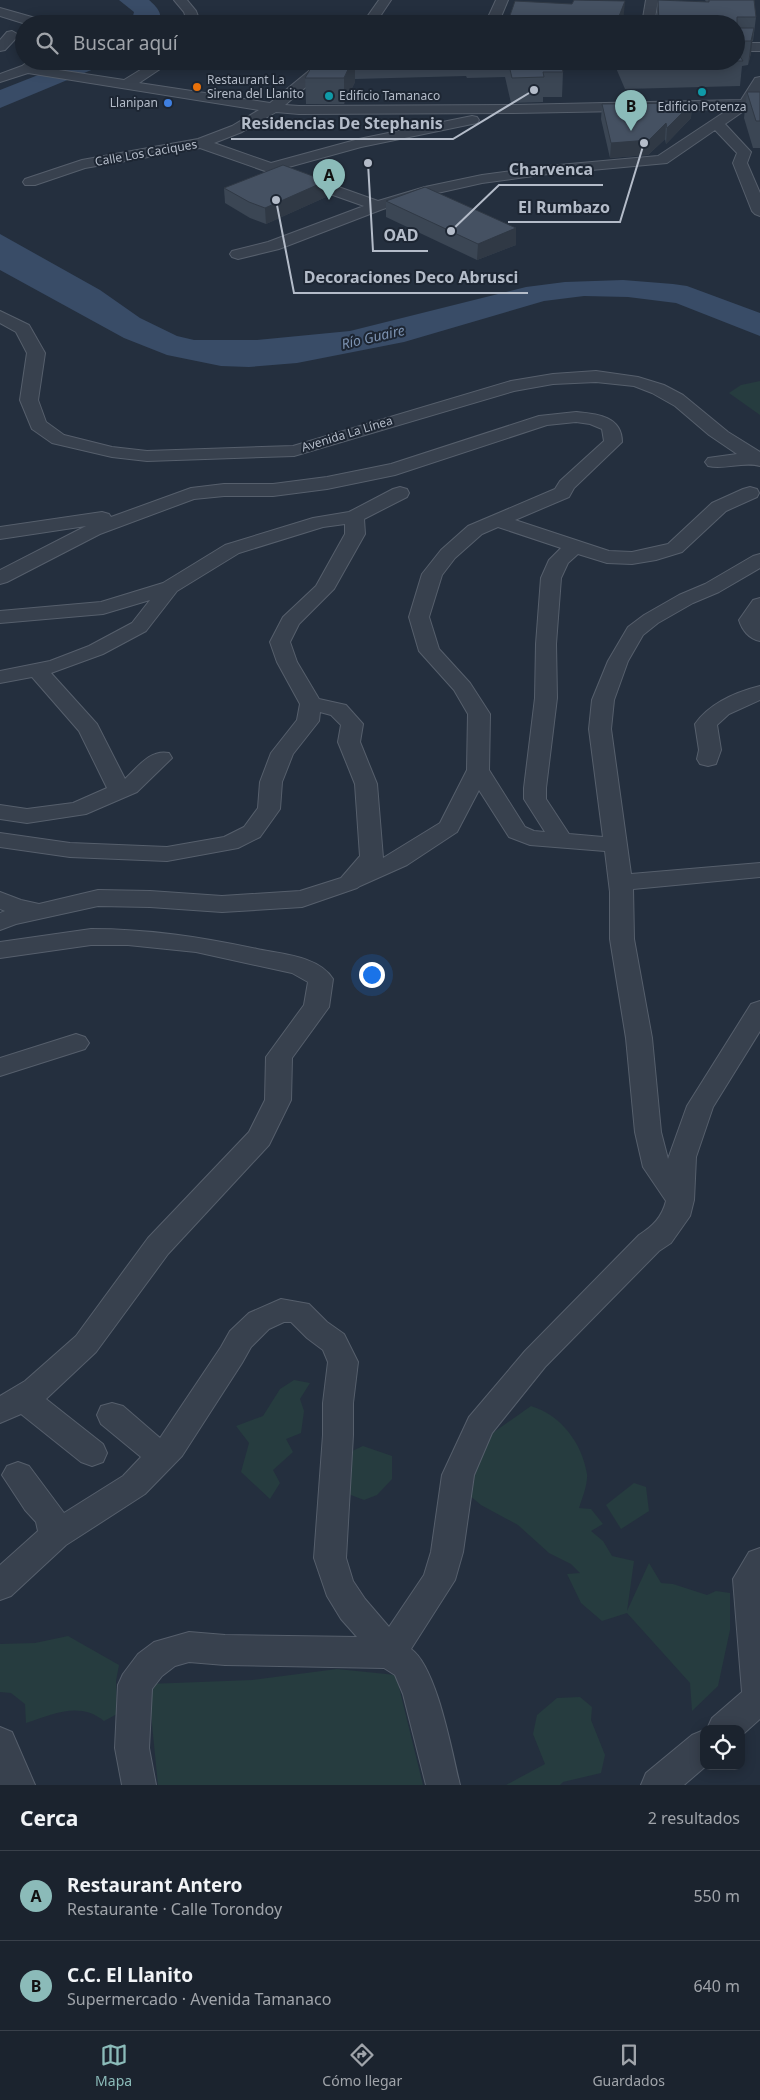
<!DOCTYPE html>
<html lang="es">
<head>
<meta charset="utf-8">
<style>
	:root { --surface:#1b232e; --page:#282f3a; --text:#f1f3f6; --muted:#a0a4aa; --line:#39404a; --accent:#8bbbb9 }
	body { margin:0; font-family:"Noto Sans",sans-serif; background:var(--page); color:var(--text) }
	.controls { position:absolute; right:15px; bottom:15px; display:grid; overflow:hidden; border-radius:10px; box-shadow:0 2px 12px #0003 }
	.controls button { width:45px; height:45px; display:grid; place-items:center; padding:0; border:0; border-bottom:1px solid var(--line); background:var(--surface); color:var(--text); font:25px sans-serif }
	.you { position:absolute; left:371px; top:974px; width:18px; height:18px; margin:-12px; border:4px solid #fff; border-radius:50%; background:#1a73e8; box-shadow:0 0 0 8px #1a73e833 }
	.badge { display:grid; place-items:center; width:32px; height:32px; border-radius:50%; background:var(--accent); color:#111; font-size:16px; font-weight:700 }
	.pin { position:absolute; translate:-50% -41px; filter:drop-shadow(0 1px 2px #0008) }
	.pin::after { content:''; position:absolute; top:26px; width:18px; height:15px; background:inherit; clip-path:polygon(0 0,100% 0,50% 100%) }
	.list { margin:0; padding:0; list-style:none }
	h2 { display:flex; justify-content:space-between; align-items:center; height:65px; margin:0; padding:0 20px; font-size:21px }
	h2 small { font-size:16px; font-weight:400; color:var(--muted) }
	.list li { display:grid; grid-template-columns:32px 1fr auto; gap:15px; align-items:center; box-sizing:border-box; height:90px; padding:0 20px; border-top:1px solid var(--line) }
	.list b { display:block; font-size:19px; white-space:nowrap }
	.list p { margin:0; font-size:16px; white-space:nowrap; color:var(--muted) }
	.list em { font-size:16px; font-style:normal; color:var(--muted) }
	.icon { flex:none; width:28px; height:28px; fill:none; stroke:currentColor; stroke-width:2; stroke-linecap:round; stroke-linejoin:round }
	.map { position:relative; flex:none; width:760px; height:1785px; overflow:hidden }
	.search { position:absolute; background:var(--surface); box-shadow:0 2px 12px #0003; left:15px; right:15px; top:15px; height:55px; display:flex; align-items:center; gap:12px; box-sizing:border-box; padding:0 18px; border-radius:28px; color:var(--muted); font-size:19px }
	.sheet { height:245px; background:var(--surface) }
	nav { display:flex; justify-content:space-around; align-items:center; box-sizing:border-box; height:70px; border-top:1px solid var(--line); background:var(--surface); font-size:14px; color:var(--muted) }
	nav a { display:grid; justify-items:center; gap:2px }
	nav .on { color:var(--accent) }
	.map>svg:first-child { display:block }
	.green { fill:#263c3f }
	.water { fill:#394c67 }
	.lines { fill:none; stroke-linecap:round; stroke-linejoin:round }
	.minor-casing { stroke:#565f6c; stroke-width:2 }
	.minor { fill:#38414e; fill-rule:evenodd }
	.wall { fill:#3b4654 }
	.shaded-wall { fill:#303945 }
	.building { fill:#455162; stroke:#303945 }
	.food-dot { fill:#e8710a; stroke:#1d2633; stroke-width:2 }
	.culture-dot { fill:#0f9aa8; stroke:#1d2633; stroke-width:2 }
	.shop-dot { fill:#3f7fe0; stroke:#1d2633; stroke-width:2 }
	.labels { text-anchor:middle; stroke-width:4; stroke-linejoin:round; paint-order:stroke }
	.far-poi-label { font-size:12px; fill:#b4bcc9; stroke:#1d2633; text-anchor:start }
	.far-street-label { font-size:12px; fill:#b4bcc9; stroke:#1d2633 }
	.far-water-label { font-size:14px; font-style:italic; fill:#7c92b1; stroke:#1d2633 }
	.leader { fill:none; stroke:#b4bcc9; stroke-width:2 }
	.callout-dot { fill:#b4bcc9; stroke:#1d2633; stroke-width:2 }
	.callout-label { font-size:16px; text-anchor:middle; font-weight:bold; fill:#b4bcc9; stroke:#1d2633; stroke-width:4; stroke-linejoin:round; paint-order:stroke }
</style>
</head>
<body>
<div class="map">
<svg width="760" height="1785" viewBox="0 0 760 1785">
	<rect width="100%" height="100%" fill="#242f3e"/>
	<!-- green -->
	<g class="green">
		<polygon points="760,381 760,415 729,393 741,385"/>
		<polygon points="294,1380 310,1383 300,1399 304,1411 301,1433 286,1439 293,1452 273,1470 280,1483 270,1499 241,1472 249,1443 236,1426 263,1416 280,1389"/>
		<path d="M531,1406C561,1415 582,1443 587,1474C588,1484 582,1499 579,1508L591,1509L603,1524L591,1531L603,1541L612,1556L634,1561L627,1611L649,1563L661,1583L673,1584L707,1595L716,1591L730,1593V1630L718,1686L692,1711L690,1683L627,1613L602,1621L581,1603L567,1574L580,1573L571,1564L549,1553L518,1525L481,1505L463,1490L474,1446Z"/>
		<polygon points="363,1446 392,1456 392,1479 377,1495 364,1500 343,1492 350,1452"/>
		<polygon points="634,1483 646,1487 649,1511 621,1529 606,1505"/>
		<path d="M68,1636L119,1665L116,1681L117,1714L104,1721C80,1701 53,1714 26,1723L25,1704L11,1693L0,1692V1644L35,1643Z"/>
		<polygon points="337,1669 396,1675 423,1785 158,1785 148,1684 252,1680"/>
		<polygon points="580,1697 592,1707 591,1720 605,1755 601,1773 563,1782 560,1785 506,1785 545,1764 533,1734 537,1715 557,1698"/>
	</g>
	<!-- water -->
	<g class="water">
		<path d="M119,0H149C157,7 164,14 158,24H125L133,16L134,12Z"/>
		<polygon points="67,61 113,61 0,108 0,90 56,68"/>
		<polygon points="0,234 100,290 140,318 177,336 194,340 257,340 350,331 526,287 565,282 623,280 673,284 687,286 760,313 760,336 676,303 628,297 584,296 544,301 404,342 297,363 249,367 221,366 167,355 124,338 0,270"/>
	</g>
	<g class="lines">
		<defs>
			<g id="minor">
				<polygon points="174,0 187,0 196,11 201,24 188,24 184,12"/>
				<polygon points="379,0 391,0 375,24 362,24"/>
				<polygon points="496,0 508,0 498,24 485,24"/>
				<polygon points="646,0 658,0 654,24 642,24"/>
				<polygon points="0,8 46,21 47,24 26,24 0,16"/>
				<polygon points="12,31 19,35 5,50 0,51 0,40 7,32"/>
				<rect x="736" y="43" width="24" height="8"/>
				<path d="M29,61H45L39,67L124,80L155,61H172L139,83L270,103L321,61H336L285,105L299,106L514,105L741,100L755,78L760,77V92L755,100H760V108H748L725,124L751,152L747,163L760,193V216L755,214L752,211L733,163L737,153L715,130L667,163L548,174L482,183L433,194L383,209L279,249L238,259L232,257L230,254L232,251L268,242L364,206L200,148L85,168L35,185H25L23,182L25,179L82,160L198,139L232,126L259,110L28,73L0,82V74L22,66ZM729,109L658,156L548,166L482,175L425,187L378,201L285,168L361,147L477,123L479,120L477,117L472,116L359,139L271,163L214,143L242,132L276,112L299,114L514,113Z"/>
				<path d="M0,311L29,325L45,353L38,400L46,422L64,435L112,447L147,451L293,446L511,381L553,374L596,371L638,377L664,385L683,395L728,432L760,452V466C743,461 725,470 708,466L705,462L708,458L737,454L709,435L675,406L652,393L634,386L596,382L553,384L514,391L294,456L147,461L112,457L52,443L32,429L20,400L27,353L16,332L0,323Z"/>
				<path d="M576,412C597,414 622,416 622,442L574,488L569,497L515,520L609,551L632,552L668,544L712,503L743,489L750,487L757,489L759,493L757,497L726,511L682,552L656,560L632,564L607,563L578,554L568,563L561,578L556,644L557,698L546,788V799L569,834L603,837L589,729L592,700L608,661L628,627L644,615L679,595L705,584L753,556L760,554V568L719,592L693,603L658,623L643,635L628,661L614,700L611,729L631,874L760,863V877L633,889L634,939L652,1038L661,1132L668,1159L687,1106L751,1004L760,1001V1031L713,1107L696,1157L694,1200L690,1216L671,1243L659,1251L545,1367L492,1433L474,1475L463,1552L455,1580L411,1649C437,1667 452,1753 460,1785H426L403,1694L395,1675L384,1668L225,1665L189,1662L175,1666L162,1676L152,1689L149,1748L156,1785H122L115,1748L118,1685L123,1674L138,1654L154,1642L189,1632L225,1635L357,1637L341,1619L327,1596L314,1558L323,1435V1403L328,1362L323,1350L307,1338L291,1322H284L269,1329L251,1347L242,1363L182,1456L145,1494L66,1545L11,1596L0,1600V1565L38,1531L36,1522L25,1510L2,1475L7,1466L18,1462L29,1466L64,1513L123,1476L141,1457L101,1424L97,1415L101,1406L112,1403L123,1406L160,1438L221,1347L230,1331L249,1313L281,1299L309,1304L327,1322L344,1334L358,1362L353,1403V1435L346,1558L353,1581L365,1599L389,1627L424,1575L431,1552L442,1475L469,1417L525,1351L639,1235C653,1226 662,1217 666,1201L643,1167L635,1132L626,1038L610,939V892L605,851L530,845L509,837L479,790L457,832L407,865L360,886L357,888L302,907L222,912L150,907L98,906L16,924L0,930V913L5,911L0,909V892L21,900L39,904L98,890L150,891L222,896L300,891L341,878L360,856L355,784L338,742L341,725L331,715L320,712L319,721L293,754L282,782L280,809L260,837L238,848L167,861L70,857L0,847V833L70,843L167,847L224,837L244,827L258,808L260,782L271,753L297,720L300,704L277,662L270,642L283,617L316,586L345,534V524L323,527L239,553L177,591L146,631L103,654L51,673L97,724L125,779C138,767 150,749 169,753L172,758L137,792L86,814L27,823L0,819V805L27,809L73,803L107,788L79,731L32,677L0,683V671L50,661L89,646L132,623L150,600L103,614L0,623V611L101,602L163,583L225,545L313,518L349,512L393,489L400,487L407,489L409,493L407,497L364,519L365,534L334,589L299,624L290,642L297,662L319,699L346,705L363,724L360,742L377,784L383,858L440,823L467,770L468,714L454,690L419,651L409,617L422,574L441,550L468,526L555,489L560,481L604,441L602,429L590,424L576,422L547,425L395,475L327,489L273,496H224L194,499L100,534L7,582L0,584V570L86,526L0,539V527L102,512L109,514L111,517L191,488L224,484H273L327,477L391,464L539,416ZM498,527L561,548L549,560L541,578L536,644L535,698L524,788V799L545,832L534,831L525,827L489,770L490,714L470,683L439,649L429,617L442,575L455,558L482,534Z"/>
				<path d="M760,598V641C749,639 742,630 739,620L753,600Z"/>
				<path d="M760,686V700L729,714L717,725L721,750L716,764L708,766L700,764L697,759L699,750L695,724C710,703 736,692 760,686Z"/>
				<path d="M91,929C149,929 201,937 257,949C281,954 319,956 333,979L329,1007L292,1058L291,1100L269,1145L168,1254L96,1352L46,1399L103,1444L107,1453L103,1462L92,1466L81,1462L21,1414L0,1423V1396L25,1381L76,1336L148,1238L249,1132L265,1100L266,1057L304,1005L308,982L292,973L196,952L128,945H91L0,958V942Z"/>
				<polygon points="76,1034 85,1037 89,1043 85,1049 0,1076 0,1058"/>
				<polygon points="760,1548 760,1719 741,1736 741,1729 707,1729 712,1718 742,1692 733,1579 749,1552"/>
				<polygon points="0,1727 12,1732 35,1785 0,1785"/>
				<polygon points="704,1730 704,1766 706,1766 684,1785 641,1785 646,1773 692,1735"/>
			</g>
		</defs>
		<!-- minor casing -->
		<use href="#minor" class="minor-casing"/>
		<!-- minor -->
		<use href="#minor" class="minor"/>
	</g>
	<!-- wall -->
	<g class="wall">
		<polygon points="658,0 706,2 705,0 754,0 756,17 753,41 752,41 751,53 748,65 742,66 740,86 625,89 613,61 736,61 736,24 656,24"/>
		<polygon points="315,61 609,61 608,66 562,67 563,72 562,97 543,97 543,102 511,103 505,77 467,78 466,76 355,79 355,82 344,104 306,104 305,78"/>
		<polygon points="747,92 760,92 760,148 753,148 744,118"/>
		<polygon points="692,103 691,118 666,144 665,139 648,155 610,158 601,119 602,104"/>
		<polygon points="326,181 326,197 266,224 250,218 225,203 224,188"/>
		<polygon points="386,201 516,245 477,260 386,217"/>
	</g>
	<!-- shaded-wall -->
	<g class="shaded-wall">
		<polygon points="625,1 623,24 616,24"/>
		<polygon points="754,28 751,53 748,65 751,41"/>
		<polygon points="352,61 355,61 355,82 344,104 344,78"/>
		<polygon points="692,103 691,118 666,144 667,128"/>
		<polygon points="666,123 665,139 648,155 610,158 611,143"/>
		<polygon points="326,181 326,197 266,224 265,208"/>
		<polygon points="516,228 516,245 477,260 478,244"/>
	</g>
	<!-- building -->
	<g class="building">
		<polygon points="574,0 625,1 616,24 507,24 515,1 572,4"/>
		<polygon points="658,0 709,2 709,0 754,0 756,17 737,17 737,27 738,28 754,28 751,41 736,41 736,24 659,24"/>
		<polygon points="736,50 743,61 736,61"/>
		<polygon points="315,61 352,61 344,78 305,78"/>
		<polygon points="508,61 560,61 563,72 543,72 544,77 512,78"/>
		<polygon points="625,61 721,61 627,64"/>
		<polygon points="747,92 760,92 760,121 756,121"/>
		<polygon points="692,103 667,128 666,123 649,140 611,143 602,104"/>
		<polygon points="283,165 326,181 265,208 249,202 224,188"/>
		<polygon points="425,187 516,228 478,244 386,201"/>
	</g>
	<!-- markers -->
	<circle class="food-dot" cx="197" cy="87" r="5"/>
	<g class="culture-dot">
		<circle cx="702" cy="92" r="5"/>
		<circle cx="329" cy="96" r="5"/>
	</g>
	<circle class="shop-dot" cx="168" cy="103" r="5"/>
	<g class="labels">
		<!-- far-poi labels -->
		<g class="far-poi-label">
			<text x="207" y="84">Restaurant La<tspan x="207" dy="14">Sirena del Llanito</tspan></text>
			<text x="339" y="100">Edificio Tamanaco</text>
			<text x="158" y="107" text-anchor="end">Llanipan</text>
			<text x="702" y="111" text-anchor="middle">Edificio Potenza</text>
		</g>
		<!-- far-street labels -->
		<g class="far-street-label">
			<text transform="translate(146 153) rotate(-10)" y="4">Calle Los Caciques</text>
			<text transform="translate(347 434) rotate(-17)" y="4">Avenida La Línea</text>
		</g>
		<!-- far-water labels -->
		<g class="far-water-label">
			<text transform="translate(373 337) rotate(-13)" y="5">Río Guaire</text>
		</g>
	</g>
	<!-- callouts -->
	<path class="leader" d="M534 90L453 139H231M451 231L499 185H603M644 143L620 222H508M368 163L373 251H428M276 200L294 293H528"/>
	<g class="callout-dot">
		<circle cx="534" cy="90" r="5"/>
		<circle cx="451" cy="231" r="5"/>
		<circle cx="644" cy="143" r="5"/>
		<circle cx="368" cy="163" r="5"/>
		<circle cx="276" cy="200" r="5"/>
	</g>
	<g class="callout-label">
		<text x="342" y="129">Residencias De Stephanis</text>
		<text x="551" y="175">Charvenca</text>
		<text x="564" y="213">El Rumbazo</text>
		<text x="401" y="241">OAD</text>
		<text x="411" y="283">Decoraciones Deco Abrusci</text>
	</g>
</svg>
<div class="controls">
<button><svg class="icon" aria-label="locate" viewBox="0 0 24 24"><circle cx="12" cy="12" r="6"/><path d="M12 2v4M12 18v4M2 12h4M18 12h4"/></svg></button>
</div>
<div class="you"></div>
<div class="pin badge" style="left:329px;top:200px">A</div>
<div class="pin badge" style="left:631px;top:131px">B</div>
<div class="search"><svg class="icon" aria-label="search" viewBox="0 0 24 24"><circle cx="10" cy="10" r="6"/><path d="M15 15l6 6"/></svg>Buscar aquí</div>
</div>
<section class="sheet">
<h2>Cerca<small>2 resultados</small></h2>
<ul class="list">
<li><span class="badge">A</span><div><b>Restaurant Antero</b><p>Restaurante · Calle Torondoy</p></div><em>550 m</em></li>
<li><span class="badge">B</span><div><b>C.C. El Llanito</b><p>Supermercado · Avenida Tamanaco</p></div><em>640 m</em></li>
</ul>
</section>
<nav>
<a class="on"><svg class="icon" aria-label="map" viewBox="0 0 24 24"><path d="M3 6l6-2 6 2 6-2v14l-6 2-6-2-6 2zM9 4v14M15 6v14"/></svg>Mapa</a>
<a><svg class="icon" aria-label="directions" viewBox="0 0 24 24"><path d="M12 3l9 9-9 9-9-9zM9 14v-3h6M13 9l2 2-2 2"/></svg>Cómo llegar</a>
<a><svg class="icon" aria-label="saved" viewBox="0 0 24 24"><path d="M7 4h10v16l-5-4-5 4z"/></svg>Guardados</a>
</nav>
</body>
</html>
